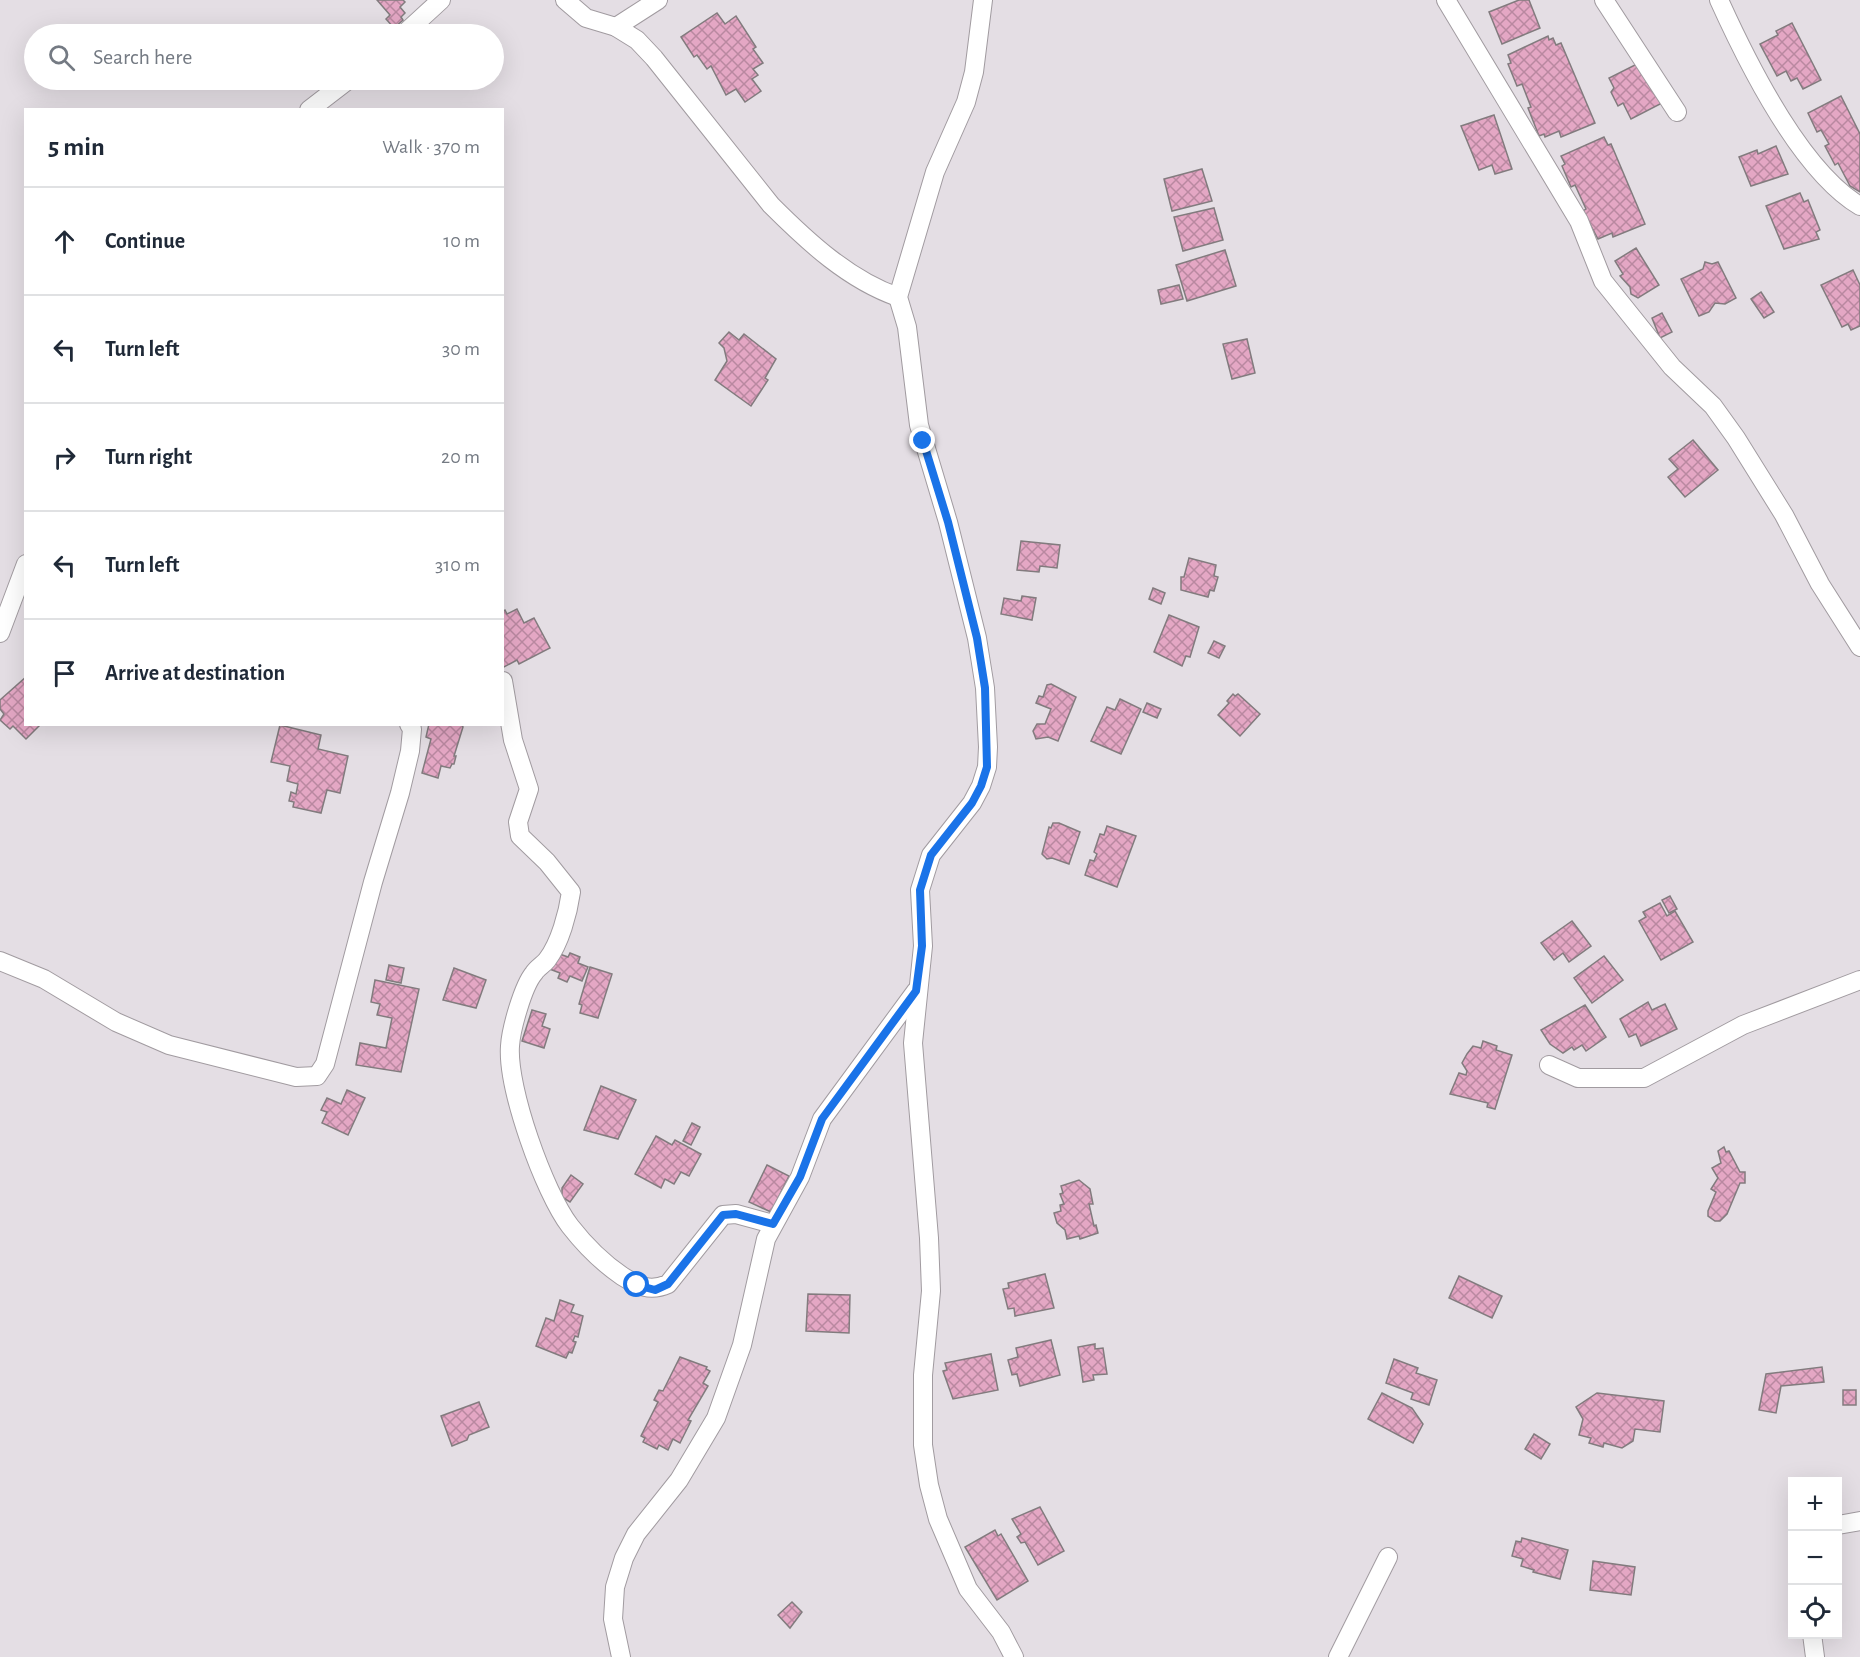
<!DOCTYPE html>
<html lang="en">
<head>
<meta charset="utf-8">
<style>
	:root { --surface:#fff; --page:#f2f2f3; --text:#1f2937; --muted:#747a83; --line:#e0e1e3 }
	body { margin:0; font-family:"Alegreya Sans",sans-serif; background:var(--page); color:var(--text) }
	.controls { position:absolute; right:18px; bottom:18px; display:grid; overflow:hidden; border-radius:0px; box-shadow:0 6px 24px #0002 }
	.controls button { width:54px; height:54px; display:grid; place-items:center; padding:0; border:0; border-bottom:2px solid var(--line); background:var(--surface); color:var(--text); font:30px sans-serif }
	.stop { position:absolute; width:18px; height:18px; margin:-14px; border:4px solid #1a73e8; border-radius:50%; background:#fff }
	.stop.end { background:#1a73e8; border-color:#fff; box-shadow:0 2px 6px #0008 }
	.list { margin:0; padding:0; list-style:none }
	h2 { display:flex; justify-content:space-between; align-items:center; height:78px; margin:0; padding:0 24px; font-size:26px }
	h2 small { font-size:20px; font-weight:400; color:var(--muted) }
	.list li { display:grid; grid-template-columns:39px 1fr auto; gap:18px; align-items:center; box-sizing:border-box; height:108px; padding:0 24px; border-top:2px solid var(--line) }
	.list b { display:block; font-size:22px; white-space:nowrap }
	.list em { font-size:20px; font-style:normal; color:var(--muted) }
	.icon { flex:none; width:33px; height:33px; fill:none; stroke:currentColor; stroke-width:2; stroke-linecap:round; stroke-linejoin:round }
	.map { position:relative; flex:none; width:1860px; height:1657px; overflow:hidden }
	.search { position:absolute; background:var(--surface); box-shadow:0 6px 24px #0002; left:24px; top:24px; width:480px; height:66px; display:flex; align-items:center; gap:15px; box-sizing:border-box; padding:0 21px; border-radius:33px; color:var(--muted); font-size:22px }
	.panel { position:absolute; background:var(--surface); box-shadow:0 6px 24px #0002; left:24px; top:108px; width:480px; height:618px; border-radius:0px }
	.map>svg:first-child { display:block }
	.building { fill:url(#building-cross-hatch); stroke:#827b7e; stroke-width:1.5 }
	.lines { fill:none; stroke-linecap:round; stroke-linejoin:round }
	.street-casing { stroke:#a19ba0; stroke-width:20 }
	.street { stroke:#fff; stroke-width:18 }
	.route { stroke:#1a73e8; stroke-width:8 }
</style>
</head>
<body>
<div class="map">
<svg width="1860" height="1657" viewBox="0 0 1860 1657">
	<defs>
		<pattern id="building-cross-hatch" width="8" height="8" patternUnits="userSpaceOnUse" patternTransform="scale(1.5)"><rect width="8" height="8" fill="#e4a7c4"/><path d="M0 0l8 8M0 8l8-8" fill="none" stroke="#b988a0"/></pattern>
	</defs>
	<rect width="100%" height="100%" fill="#e4dee4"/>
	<!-- building -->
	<g class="building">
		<polygon points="377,0 403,0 405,2 400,7 405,13 401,17 403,20 394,28 386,19 390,15"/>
		<polygon points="1519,0 1529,0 1540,28 1502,44 1489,12"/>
		<polygon points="717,13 725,24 736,16 756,47 753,49 763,63 753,69 758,75 752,79 761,91 745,102 736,89 726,95 711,66 707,69 697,55 694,57 681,37"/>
		<polygon points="1792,23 1821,80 1803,89 1797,78 1791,81 1786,71 1777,76 1760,44 1778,35 1776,31"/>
		<polygon points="1548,36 1549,40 1553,38 1556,45 1561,43 1595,123 1561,137 1559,131 1545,137 1544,134 1539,136 1528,108 1531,107 1522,84 1517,86 1508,64 1511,63 1508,55"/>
		<polygon points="1639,63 1664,102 1631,119 1623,103 1618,106 1611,92 1614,88 1609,78"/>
		<polygon points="1841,96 1860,134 1860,192 1850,186 1838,163 1835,165 1825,146 1829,144 1821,130 1817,132 1808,113"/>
		<polygon points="1494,115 1512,169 1495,174 1492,165 1479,170 1461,126"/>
		<polygon points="1604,137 1608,145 1611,144 1645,224 1613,237 1612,233 1598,239 1583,211 1586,209 1575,185 1571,187 1562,166 1565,164 1561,156"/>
		<polygon points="1776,146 1788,174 1751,186 1739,157 1757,150 1758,154"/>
		<polygon points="1202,169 1212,201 1172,211 1164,179"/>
		<polygon points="1800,193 1804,202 1808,200 1820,230 1816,232 1819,239 1784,249 1766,206"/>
		<polygon points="1214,208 1223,240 1183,251 1174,217"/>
		<polygon points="1636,248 1659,285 1638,298 1631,294 1630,287 1620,276 1623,274 1615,261"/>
		<polygon points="1225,250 1236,286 1187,301 1176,265"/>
		<polygon points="1705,262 1712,264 1718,262 1736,298 1725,304 1715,303 1709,312 1699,316 1681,279 1703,269"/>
		<polygon points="1853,270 1860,285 1860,326 1851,330 1848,324 1842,327 1821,285"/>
		<polygon points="1179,285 1183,299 1161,304 1158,290"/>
		<polygon points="1761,292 1774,312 1764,318 1751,299"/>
		<polygon points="1662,313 1672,332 1660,338 1652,318"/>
		<polygon points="729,332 739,340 744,334 776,359 765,378 768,380 751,406 715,380 727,361 724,348 719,343"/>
		<polygon points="1247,339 1255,373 1232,379 1223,344"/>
		<polygon points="1693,440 1718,470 1685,497 1668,477 1678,469 1669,459"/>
		<polygon points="1021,541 1060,545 1057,568 1040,566 1039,572 1017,570"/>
		<polygon points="1189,558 1216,565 1214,576 1218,577 1214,591 1210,590 1208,597 1181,590 1181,577 1184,577"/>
		<polygon points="1153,588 1165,593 1161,604 1149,599"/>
		<polygon points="1022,596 1036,598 1032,620 1001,614 1004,598 1021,601"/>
		<polygon points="517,609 524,623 534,618 550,648 519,664 517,660 502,668 502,612 505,610 507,614"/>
		<polygon points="1169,615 1199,627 1190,657 1186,656 1182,666 1154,652"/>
		<polygon points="1214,641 1225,646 1219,658 1208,653"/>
		<polygon points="26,677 26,724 41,724 26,739 13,726 10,729 0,720 4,714 0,709 0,700"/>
		<polygon points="1051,684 1076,697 1058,741 1048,737 1036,739 1033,731 1037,724 1045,724 1051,709 1036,703 1039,696 1043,697 1047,685"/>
		<polygon points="1233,694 1235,696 1238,694 1260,714 1240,736 1218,715 1229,703 1227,701"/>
		<polygon points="1120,699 1141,709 1121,754 1091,741 1107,707 1115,710"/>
		<polygon points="1147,703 1161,709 1157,718 1143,712"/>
		<polygon points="429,724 462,724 463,727 454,756 456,756 454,764 452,764 450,768 441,766 438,778 422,773 431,739 426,737"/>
		<polygon points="280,725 321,735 318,749 348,756 340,793 327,790 321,813 293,807 294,802 289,801 291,792 296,794 298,784 287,781 290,766 271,762"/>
		<polygon points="1053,823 1059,823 1080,832 1069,864 1052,858 1047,859 1042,854 1049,827 1051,828"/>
		<polygon points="1107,826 1136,836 1117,887 1085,875 1090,860 1094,861 1097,854 1094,852 1100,834 1104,835"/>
		<polygon points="1670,896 1677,909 1669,913 1662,900"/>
		<polygon points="1660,903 1667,916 1675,911 1693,942 1661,960 1639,921 1646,917 1643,912"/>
		<polygon points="1572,921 1591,946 1569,962 1563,953 1554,960 1541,943"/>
		<polygon points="554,952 568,957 570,953 580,957 578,963 588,967 582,981 570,976 567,982 558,978 560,973 547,968"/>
		<polygon points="1604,956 1623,980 1592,1003 1574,978"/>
		<polygon points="389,965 404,968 401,983 386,980"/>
		<polygon points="590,967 612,974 598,1018 580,1013 582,1005 579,1004"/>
		<polygon points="454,968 486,980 476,1008 443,1000"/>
		<polygon points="375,980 419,989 401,1072 356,1065 360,1043 386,1048 392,1018 377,1015 380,1004 371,1002"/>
		<polygon points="1648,1002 1652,1010 1665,1004 1677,1029 1641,1046 1636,1034 1629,1037 1620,1019"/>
		<polygon points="1585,1005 1606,1037 1586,1051 1582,1045 1574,1050 1572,1047 1563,1053 1550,1044 1541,1030"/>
		<polygon points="532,1010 546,1014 542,1026 550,1029 544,1048 522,1041"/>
		<polygon points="1483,1041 1497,1046 1496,1050 1512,1055 1495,1109 1487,1107 1488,1103 1450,1094 1459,1073 1466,1075 1467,1071 1462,1063 1467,1054 1473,1046 1481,1048"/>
		<polygon points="601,1086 636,1100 618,1139 584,1130"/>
		<polygon points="347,1090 365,1098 348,1135 322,1123 327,1112 321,1110 327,1098 341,1104"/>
		<polygon points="692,1123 700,1127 691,1145 683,1141"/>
		<polygon points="656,1136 672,1145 675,1140 701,1154 689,1176 681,1172 674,1184 665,1179 661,1188 635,1174"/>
		<polygon points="1724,1147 1726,1152 1729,1151 1740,1172 1745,1172 1745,1183 1740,1183 1727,1214 1720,1221 1715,1221 1708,1216 1708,1211 1716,1192 1711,1189 1718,1178 1712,1168 1721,1163 1718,1151"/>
		<polygon points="767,1165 789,1176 771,1212 749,1202"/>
		<polygon points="571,1175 583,1184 570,1202 562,1197 562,1188"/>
		<polygon points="1079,1180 1090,1189 1093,1204 1089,1204 1094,1226 1096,1225 1098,1233 1080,1239 1079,1236 1067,1239 1065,1230 1057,1223 1054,1213 1061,1211 1060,1205 1064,1204 1060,1194 1063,1193 1061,1186"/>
		<polygon points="1045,1274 1054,1308 1015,1316 1014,1308 1008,1309 1003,1289 1009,1288 1008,1283"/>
		<polygon points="1459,1276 1502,1296 1492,1318 1449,1298"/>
		<polygon points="808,1294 850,1295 849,1333 806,1331"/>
		<polygon points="560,1300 574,1305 571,1312 583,1316 578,1337 575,1336 573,1341 576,1342 572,1353 569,1352 566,1358 536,1346 546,1318 554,1321"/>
		<polygon points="1051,1340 1060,1375 1020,1386 1017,1374 1012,1375 1008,1360 1018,1357 1016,1348"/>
		<polygon points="1095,1344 1095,1349 1103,1348 1107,1374 1093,1375 1094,1380 1083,1382 1078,1347"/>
		<polygon points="991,1354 998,1390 953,1399 943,1371 947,1370 945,1363"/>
		<polygon points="680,1357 707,1367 706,1369 710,1371 703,1383 708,1386 688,1420 691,1421 680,1443 673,1439 668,1450 659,1445 657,1449 643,1442 645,1438 641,1436 658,1402 654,1400 659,1390 663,1391"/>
		<polygon points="1394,1359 1418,1368 1416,1373 1437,1380 1429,1405 1411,1399 1413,1393 1386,1383"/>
		<polygon points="1822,1367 1824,1382 1781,1386 1776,1413 1759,1410 1766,1374"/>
		<rect x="1843" y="1390" width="13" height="15"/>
		<polygon points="1382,1393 1412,1408 1423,1424 1413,1443 1368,1419"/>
		<polygon points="1597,1393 1664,1401 1660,1432 1635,1429 1633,1441 1622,1448 1604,1443 1603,1447 1589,1443 1591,1438 1579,1435 1583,1419 1576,1407"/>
		<polygon points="479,1402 489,1427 469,1435 467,1440 452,1446 441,1416"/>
		<polygon points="1534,1434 1550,1444 1541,1459 1525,1449"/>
		<polygon points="1040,1507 1064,1551 1038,1565 1025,1542 1021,1543 1017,1537 1021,1534 1012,1519"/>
		<polygon points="995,1530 998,1536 1001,1534 1028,1581 997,1600 965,1547"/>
		<polygon points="1522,1538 1568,1550 1560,1579 1533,1572 1534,1570 1521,1566 1523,1559 1512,1556 1516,1541 1521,1542"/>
		<polygon points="1593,1561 1635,1567 1631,1595 1590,1590"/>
		<polygon points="792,1602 802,1612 790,1628 778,1615"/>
	</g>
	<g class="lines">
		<defs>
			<g id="street">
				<polyline points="565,0 586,18 616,27 658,0"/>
				<polyline points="983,0 974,72 966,102 935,172 898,297 907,327 919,425 948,522 977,638 985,688 988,747 987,767 981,786 972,803 931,855 920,890 923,946 913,1043 929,1238 931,1291 923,1375 923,1445 929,1485 938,1519 968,1589 1001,1632 1014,1657"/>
				<polyline points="1446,0 1579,221 1603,281 1672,367 1713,406 1736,438 1784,515 1820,584 1860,647"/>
				<polyline points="1604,0 1677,112"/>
				<path d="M1719,0C1747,62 1801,171 1860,206"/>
				<path d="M616,27L637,40L654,58L771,205C808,242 849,280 898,297"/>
				<polyline points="404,34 441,0"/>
				<polyline points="309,110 348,80"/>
				<polyline points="0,633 26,564"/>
				<path d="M503,681L513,740L529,789L518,822L520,836L547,862L571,892C568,913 560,943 547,960C543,965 537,968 534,973C523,986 511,1029 510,1046C507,1088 544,1192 570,1226C584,1244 603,1263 622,1276C638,1286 650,1292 668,1284L723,1215L736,1214L773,1224"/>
				<polyline points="0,961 44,979 116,1022 169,1045 296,1077 317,1076 325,1064 373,882 400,793 410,751 412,729 409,724"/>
				<polyline points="1549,1065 1578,1078 1644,1078 1743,1025 1860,980"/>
				<polyline points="1838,1525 1860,1521"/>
				<polyline points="1812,1634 1815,1657"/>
				<polyline points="621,1657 613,1619 615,1587 624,1558 636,1534 679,1480 716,1418 742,1345 766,1239 800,1177 822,1119 916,991"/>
				<polyline points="1338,1657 1388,1557"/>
			</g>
		</defs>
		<!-- street casing -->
		<use href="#street" class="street-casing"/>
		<!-- street -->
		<use href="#street" class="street"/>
	</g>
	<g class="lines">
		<!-- route -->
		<polyline class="route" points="637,1285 655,1290 668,1284 723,1215 736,1214 773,1224 800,1177 822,1119 916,991 922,946 920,890 931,855 972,803 981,786 987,767 985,688 977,638 948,522 923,441"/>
	</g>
</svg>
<div class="controls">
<button>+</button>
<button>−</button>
<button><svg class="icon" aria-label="locate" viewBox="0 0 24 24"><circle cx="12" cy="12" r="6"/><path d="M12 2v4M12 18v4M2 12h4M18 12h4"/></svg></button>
</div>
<div class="stop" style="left:637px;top:1285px"></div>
<div class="stop end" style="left:923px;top:441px"></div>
<div class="search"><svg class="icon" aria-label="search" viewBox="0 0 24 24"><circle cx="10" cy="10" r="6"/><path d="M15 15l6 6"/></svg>Search here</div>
<section class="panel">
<h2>5 min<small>Walk · 370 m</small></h2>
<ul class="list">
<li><svg class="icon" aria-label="ahead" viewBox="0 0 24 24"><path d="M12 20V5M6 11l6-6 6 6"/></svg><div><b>Continue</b></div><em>10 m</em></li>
<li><svg class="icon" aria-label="left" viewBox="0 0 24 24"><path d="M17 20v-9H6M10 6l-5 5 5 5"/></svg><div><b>Turn left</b></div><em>30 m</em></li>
<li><svg class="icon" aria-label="right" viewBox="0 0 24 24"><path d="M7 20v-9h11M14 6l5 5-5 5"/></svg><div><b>Turn right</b></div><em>20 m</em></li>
<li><svg class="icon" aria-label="left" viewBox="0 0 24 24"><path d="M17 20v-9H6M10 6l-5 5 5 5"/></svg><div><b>Turn left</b></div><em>310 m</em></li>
<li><svg class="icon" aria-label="arrive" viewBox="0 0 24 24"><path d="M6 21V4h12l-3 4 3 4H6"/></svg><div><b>Arrive at destination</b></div></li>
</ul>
</section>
</div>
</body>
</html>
